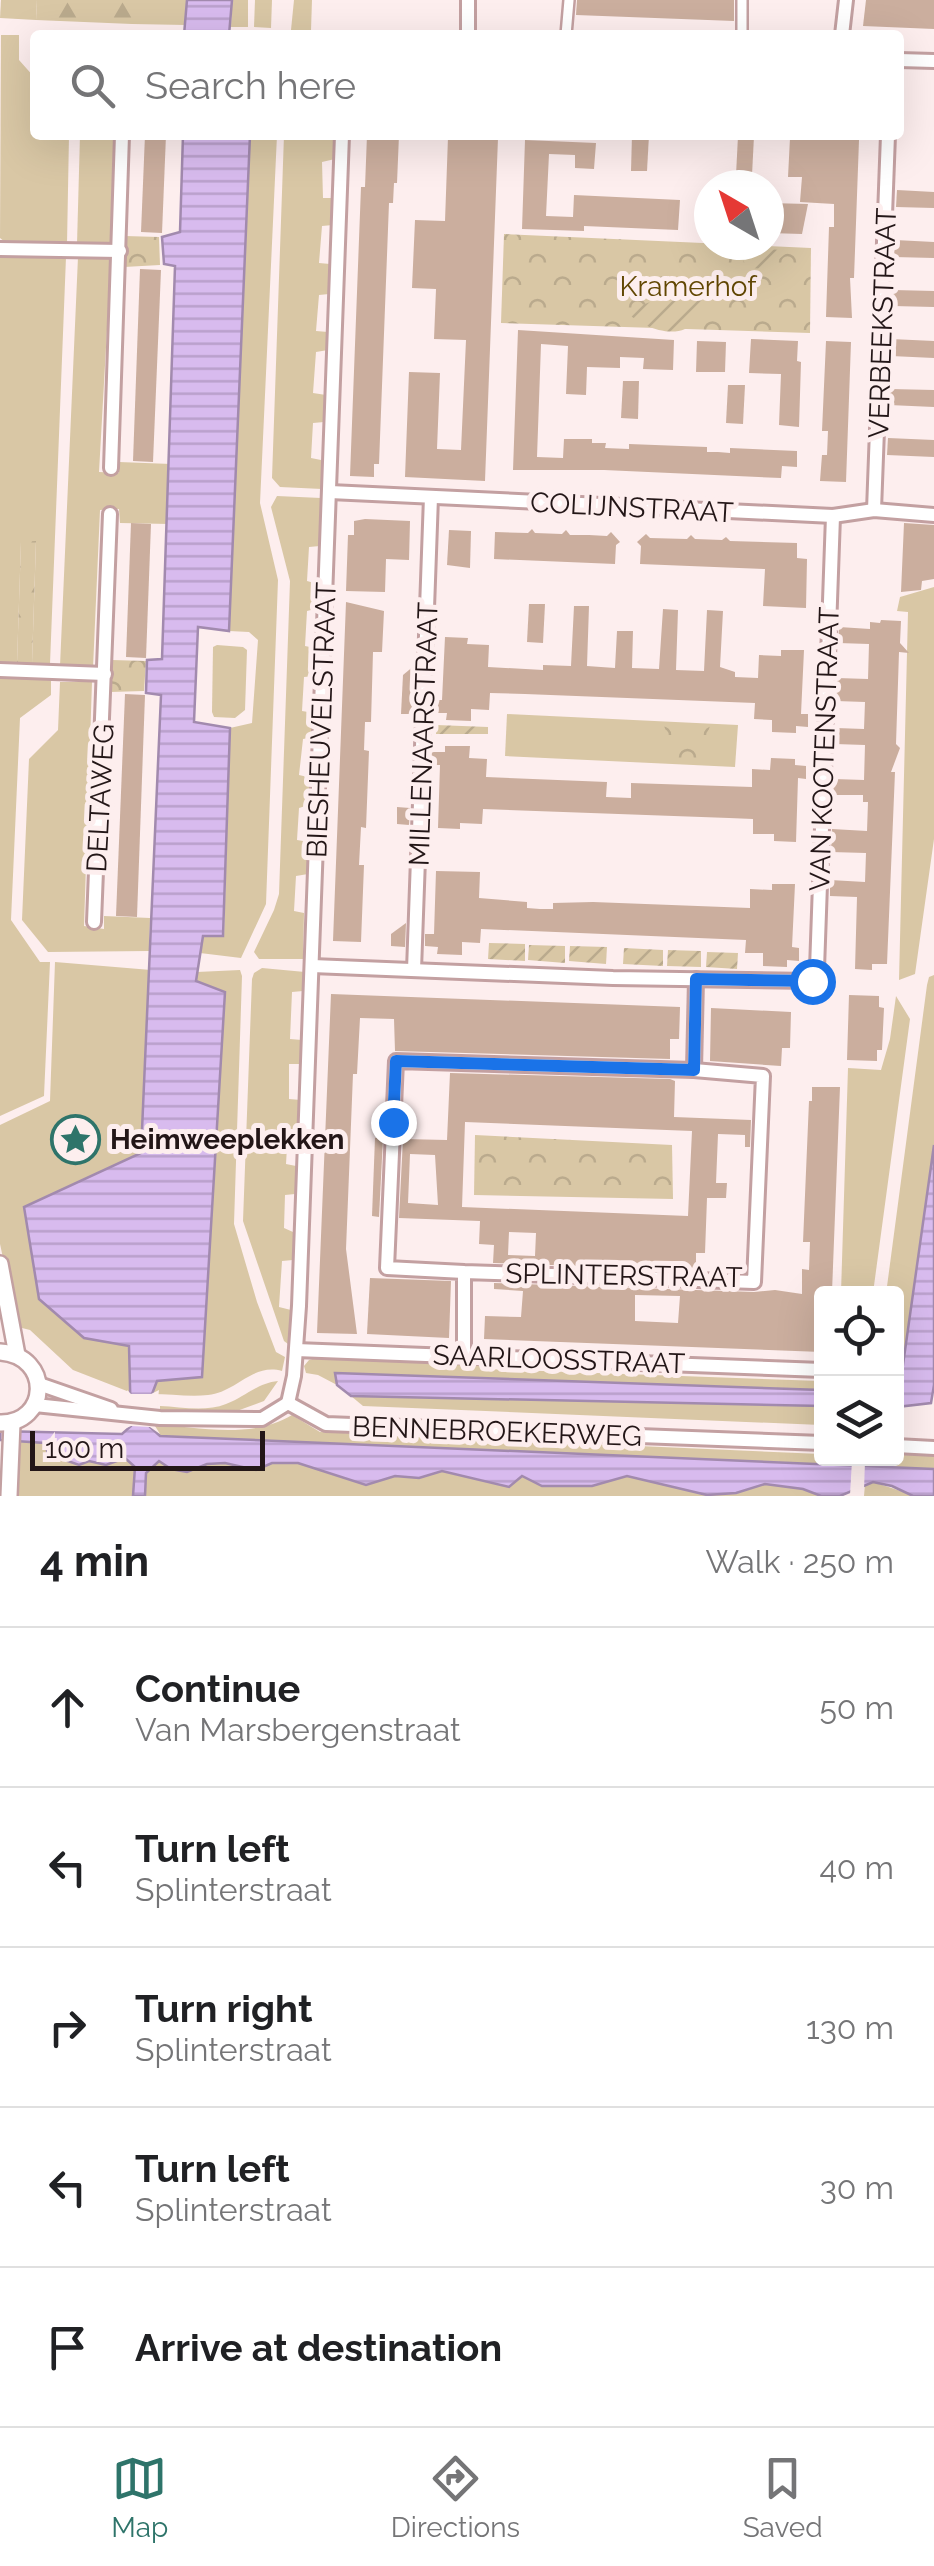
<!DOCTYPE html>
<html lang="en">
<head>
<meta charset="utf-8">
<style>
	:root { --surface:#fff; --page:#f6f6f6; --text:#202124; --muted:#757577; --line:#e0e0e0; --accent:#2e746a }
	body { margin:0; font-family:Raleway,sans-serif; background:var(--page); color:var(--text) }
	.controls { position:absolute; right:30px; bottom:30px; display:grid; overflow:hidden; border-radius:10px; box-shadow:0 10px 40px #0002 }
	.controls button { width:90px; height:90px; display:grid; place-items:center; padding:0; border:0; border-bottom:2px solid var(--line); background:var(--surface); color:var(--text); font:50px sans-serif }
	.compass { position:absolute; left:694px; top:170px; width:90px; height:90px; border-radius:50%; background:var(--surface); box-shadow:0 10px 40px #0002; rotate:321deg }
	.scale { position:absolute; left:30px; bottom:25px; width:235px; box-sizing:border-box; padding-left:10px; border:5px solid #231617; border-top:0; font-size:28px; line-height:35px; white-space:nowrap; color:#231617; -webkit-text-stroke:8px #fdeeee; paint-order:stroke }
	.stop { position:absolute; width:30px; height:30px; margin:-22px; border:8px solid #1a73e8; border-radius:50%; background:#fff }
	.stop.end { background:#1a73e8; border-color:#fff; box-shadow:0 2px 10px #0008 }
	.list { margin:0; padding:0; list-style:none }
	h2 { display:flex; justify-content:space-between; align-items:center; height:130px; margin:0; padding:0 40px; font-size:42px }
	h2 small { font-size:32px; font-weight:400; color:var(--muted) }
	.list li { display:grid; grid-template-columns:65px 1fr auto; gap:30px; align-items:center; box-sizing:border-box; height:160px; padding:0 40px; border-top:2px solid var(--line) }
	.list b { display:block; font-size:38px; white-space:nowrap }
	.list p { margin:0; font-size:32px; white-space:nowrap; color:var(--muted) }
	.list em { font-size:32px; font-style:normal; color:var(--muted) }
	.icon { flex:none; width:55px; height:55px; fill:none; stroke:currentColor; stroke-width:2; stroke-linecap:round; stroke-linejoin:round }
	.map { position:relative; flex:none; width:934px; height:1496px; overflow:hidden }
	.search { position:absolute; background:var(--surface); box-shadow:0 10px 40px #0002; left:30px; right:30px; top:30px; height:110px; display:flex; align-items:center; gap:25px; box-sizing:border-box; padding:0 35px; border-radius:10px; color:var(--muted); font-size:38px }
	.sheet { height:930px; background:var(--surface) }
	nav { display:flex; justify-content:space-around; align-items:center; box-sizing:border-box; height:140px; border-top:2px solid var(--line); background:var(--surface); font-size:28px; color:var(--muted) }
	nav a { display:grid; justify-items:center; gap:5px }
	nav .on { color:var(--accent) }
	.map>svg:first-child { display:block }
	.grass { fill:#d9c7a5 }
	.forest { fill:url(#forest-firs) }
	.park { fill:url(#park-crowns) }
	.garden { fill:url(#garden-furrows) }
	.water { fill:url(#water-rules); stroke:#a28aae; stroke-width:2.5 }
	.pier { fill:#fdeeee }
	.building { fill:#cbae9e; fill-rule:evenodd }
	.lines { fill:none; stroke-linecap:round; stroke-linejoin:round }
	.pedestrian-casing { stroke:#c3a0a1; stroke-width:14 }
	.minor-casing { stroke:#c3a0a1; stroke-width:18 }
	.tertiary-casing { stroke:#c3a0a1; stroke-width:20 }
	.pedestrian { stroke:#fff; stroke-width:9 }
	.minor { stroke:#fff; stroke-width:12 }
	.tertiary { stroke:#fff; stroke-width:15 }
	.route { stroke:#1a73e8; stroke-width:12 }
	.labels { text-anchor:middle; stroke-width:10; stroke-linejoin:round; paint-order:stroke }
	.park-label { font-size:28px; fill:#624703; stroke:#fdeeee }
	.street-label { font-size:28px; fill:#231617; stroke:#fdeeee }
	.poi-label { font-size:28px; font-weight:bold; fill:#231617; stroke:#fdeeee; text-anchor:start }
</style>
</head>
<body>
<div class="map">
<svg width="934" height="1496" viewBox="0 0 934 1496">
	<defs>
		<pattern id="forest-firs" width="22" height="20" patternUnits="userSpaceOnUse" patternTransform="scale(2.5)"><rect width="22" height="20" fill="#d9c7a5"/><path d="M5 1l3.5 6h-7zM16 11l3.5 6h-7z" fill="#baaa8d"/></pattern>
		<pattern id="park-crowns" width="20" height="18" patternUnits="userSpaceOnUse" patternTransform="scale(2.5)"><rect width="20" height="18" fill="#d9c7a5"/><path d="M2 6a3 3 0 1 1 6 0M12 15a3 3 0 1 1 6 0" fill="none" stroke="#baaa8d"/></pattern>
		<pattern id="garden-furrows" width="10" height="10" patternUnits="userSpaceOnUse" patternTransform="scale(2.5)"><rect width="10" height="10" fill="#d9c7a5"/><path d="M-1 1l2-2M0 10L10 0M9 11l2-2" fill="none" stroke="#baaa8d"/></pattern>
		<pattern id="water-rules" width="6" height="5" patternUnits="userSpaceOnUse" patternTransform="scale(2.5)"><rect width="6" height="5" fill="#d8bbee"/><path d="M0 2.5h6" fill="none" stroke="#b9a0cb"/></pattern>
	</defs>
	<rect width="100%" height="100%" fill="#fdeeee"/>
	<!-- grass -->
	<g class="grass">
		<polygon points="1,0 37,0 36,20 0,18"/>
		<polygon points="132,0 187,0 186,25 132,24"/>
		<polygon points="232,0 248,0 248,27 231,27"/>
		<polygon points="255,0 272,0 271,28 254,27"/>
		<polygon points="294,0 312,0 311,30 291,30"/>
		<polygon points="1,35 19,35 19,60 35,78 35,135 69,135 67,244 5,242 0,238"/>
		<polygon points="80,135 114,135 111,243 77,244"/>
		<polygon points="250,135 277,135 260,503 278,580 266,904 241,958 200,953 203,935 224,936 230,728 252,723 258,640 249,632 229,631"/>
		<polygon points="284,135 336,135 335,159 322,162 323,198 334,198 333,225 322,226 319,263 330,264 329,294 319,295 316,331 328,332 328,350 316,352 313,393 326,395 324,422 313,423 311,458 321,460 322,489 280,487 272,478"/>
		<polygon points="3,254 66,257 50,664 32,663 36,542 21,542 17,663 0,663 0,257"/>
		<polygon points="78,257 111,258 99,472 119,473 119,462 171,464 169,524 120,523 119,509 100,510 93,668 60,666"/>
		<polygon points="277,496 321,498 320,546 309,547 307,581 318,584 319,608 307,611 305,646 315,648 315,676 304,677 302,711 314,713 314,737 303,739 299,775 312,778 312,804 299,808 297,840 309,842 308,874 296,876 294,911 304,913 303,959 259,959 254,952 274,910 279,894 290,581 271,507"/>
		<polygon points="934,587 934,839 915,974 899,980 908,612 897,611 900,597"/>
		<polygon points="217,645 243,647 247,650 245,710 235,718 214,717 212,712 213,647"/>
		<polygon points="0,678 51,679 51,695 20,718 11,920 40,962 50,962 44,1096 0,1116"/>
		<polygon points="60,682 92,682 84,926 104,929 104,916 150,918 149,951 48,952 22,920 29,759 58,730"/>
		<polygon points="507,714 738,725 735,767 505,756"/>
		<polygon points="55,962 151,970 141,1153 84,1338 129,1345 132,1393 73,1370 30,1330 18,1327 0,1244 0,1125 50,1101"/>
		<polygon points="262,968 305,972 303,991 292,992 290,1039 302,1040 299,1064 289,1064 289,1099 301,1100 297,1128 288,1130 286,1164 296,1166 295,1194 285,1195 284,1228 293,1232 293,1260 282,1261 279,1307 291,1310 288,1344 284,1341 243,1221 252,979 254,973"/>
		<path d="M240,970L242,976L234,1224L257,1302L276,1352L285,1357L282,1371C252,1363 237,1392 208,1395C190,1397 170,1394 152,1394L157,1381L202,1377L196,982L197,972Z"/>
		<polygon points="934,975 934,1145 899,1395 896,1395 896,1294 886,1294 927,985 929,977"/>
		<polygon points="896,996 910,1019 873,1293 841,1293 848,1068 881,1070 890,1039"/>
		<polygon points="319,1357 486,1362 486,1369 821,1381 822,1390 336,1373 337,1385 318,1375 306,1373 304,1366 309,1360"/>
		<path d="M278,1381L264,1401L234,1412L160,1411V1406C181,1407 206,1412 226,1404C245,1397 257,1383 278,1381Z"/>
		<polygon points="351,1396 821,1406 821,1425 363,1406"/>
		<path d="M292,1415L320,1432L821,1454L822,1459H851L850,1465L159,1436L150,1427L151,1424C197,1427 251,1440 292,1415Z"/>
		<polygon points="17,1439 45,1443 106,1465 125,1458 135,1467 133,1496 12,1496"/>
		<polygon points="897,1452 934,1454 934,1469 866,1466 866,1459 896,1459"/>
		<polygon points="158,1461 171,1469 187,1472 207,1464 225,1463 256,1470 272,1463 298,1463 366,1485 395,1476 419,1478 442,1471 509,1487 522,1476 535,1481 592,1486 627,1476 707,1495 736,1493 765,1484 803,1489 821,1496 145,1496 146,1473"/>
		<polygon points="873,1482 916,1496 864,1496 865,1484"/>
	</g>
	<!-- forest -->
	<g class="forest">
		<polygon points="37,0 132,0 132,24 36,20"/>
		<polygon points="36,541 32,663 17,663 21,542"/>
	</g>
	<!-- park -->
	<g class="park">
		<polygon points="504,234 811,248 810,333 501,323"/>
		<polygon points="125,236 159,237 160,265 124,267"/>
		<polygon points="112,660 146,661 144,691 110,692"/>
		<polygon points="663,723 710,726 697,762 677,762"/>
		<polygon points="475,1135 672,1145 673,1199 474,1195"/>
	</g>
	<!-- garden -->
	<g class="garden">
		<polygon points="746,249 747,249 790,250 767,269 747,268 742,258"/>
		<path d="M679,285L704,286L711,309C703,315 694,325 685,329C667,337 638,325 626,311L653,301Z"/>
		<polygon points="436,725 488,727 488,734 436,734"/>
		<polygon points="489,943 525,944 525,961 488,959"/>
		<polygon points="529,945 565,946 565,963 528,960"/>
		<polygon points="570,946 607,947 606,964 569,961"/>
		<polygon points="624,948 663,950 663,966 623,964"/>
		<polygon points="668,950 701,951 701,967 667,966"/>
		<polygon points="707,952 738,953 737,969 706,967"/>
	</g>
	<!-- water -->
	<g class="water">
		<polygon points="187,0 232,0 229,35 184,35"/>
		<polygon points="183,135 250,135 229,631 198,627 194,722 230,728 223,936 203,936 196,981 225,992 202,1377 157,1381 152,1394 150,1427 160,1436 934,1469 934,1496 913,1496 892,1486 873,1482 840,1496 821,1496 803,1489 765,1484 736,1493 707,1495 627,1476 592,1486 542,1486 522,1476 509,1487 442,1471 419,1478 395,1476 366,1485 298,1463 272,1463 256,1470 225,1463 207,1464 187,1472 171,1469 159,1461 146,1473 145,1496 133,1496 135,1467 125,1458 106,1465 89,1461 79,1465 48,1454 45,1443 0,1440 0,1431 122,1434 131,1426 129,1346 84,1338 39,1299 24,1207 141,1153 161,695 146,693 147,660 162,659 175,266 164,264 162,237 180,232"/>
		<polygon points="934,1145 934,1385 931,1403 897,1407"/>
		<polygon points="335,1373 821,1390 821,1406 351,1396 337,1385"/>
	</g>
	<!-- pier -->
	<g class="pier">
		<polygon points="127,1390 131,1394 151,1394 159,1390 155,1426 160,1434 150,1427 131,1426 120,1431 126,1424"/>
		<polygon points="852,1460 865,1461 864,1490 850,1495"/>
	</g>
	<!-- building -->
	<g class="building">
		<polygon points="577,0 734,0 734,21 576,15"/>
		<polygon points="866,0 934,0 934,29 863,26"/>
		<polygon points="145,135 166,135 162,233 141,232"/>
		<polygon points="367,135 399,135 397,183 394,183 393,203 389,203 379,464 374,464 374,477 350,476 361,187 365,187"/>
		<polygon points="632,135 649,135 647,171 631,171"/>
		<polygon points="738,136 754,136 752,175 736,175"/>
		<polygon points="448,137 498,138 485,481 405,477 409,372 440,373 437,449 461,450 466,340 434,339 436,289 412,288 415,220 445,221"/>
		<polygon points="790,138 859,140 854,278 850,278 852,318 826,317 829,227 834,227 834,204 800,202 802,177 788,177"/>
		<polygon points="525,140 596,143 594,169 575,168 575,155 549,154 546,216 573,217 574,195 680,200 678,230 584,226 584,231 522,229"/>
		<polygon points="897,190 934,192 934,208 896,207"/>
		<polygon points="769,203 808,204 802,234 769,233"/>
		<polygon points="895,240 934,242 934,258 894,257"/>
		<polygon points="140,269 161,270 153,462 133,461"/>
		<polygon points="893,290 934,291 934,307 893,306"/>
		<polygon points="518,330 674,340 673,370 643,369 644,358 620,357 620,368 587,367 586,395 566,394 568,346 541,344 537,457 563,458 564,439 592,439 592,443 606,443 605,448 629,449 629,444 707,447 707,452 718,452 730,453 730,448 797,451 797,467 782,466 781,478 604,470 513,470"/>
		<polygon points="751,339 798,341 797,361 801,362 799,427 779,425 781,374 749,373"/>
		<polygon points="891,339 934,341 934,358 891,356"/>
		<polygon points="697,341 726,342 725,372 696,372"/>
		<polygon points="826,341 851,342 846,482 820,481 822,455 827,455 828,431 822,431"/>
		<polygon points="623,381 639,381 638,419 621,418"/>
		<polygon points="728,385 745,385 743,424 726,423"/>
		<polygon points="890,389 934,390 934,407 889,405"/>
		<polygon points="888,438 934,440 934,457 887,455"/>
		<polygon points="365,519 410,521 409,560 386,559 385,592 346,591 348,535 354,535 354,521"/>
		<polygon points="131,523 151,524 146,658 126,657"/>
		<polygon points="904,523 934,525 934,579 922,581 921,590 901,592"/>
		<polygon points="532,529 535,533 562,534 566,530 570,535 589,535 607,536 611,532 620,542 616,545 615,564 494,559 495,532 528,533"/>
		<polygon points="449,530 471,531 470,568 447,565"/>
		<polygon points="646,534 650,538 687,539 691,535 695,539 722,540 726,537 730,541 797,543 797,558 807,559 806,608 763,606 765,569 640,564 641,546 637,542"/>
		<polygon points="346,602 384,611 382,652 373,652 371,722 365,722 364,750 369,751 366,828 361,827 359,865 364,865 361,942 333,941"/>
		<polygon points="529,604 545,604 543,643 527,642"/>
		<polygon points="574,606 589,606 587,666 615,668 617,631 633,631 632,668 659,669 663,609 678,610 676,670 704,671 707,610 723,611 720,667 735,672 735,677 758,678 759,655 781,656 781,650 804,650 801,714 808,714 808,727 796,726 796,733 772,732 772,720 754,719 755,703 525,694 490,693 489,710 471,709 471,721 446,720 447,713 433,713 434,700 442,700 445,637 468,638 467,644 489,645 488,667 543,670 543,665 571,666"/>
		<polygon points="881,620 901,621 900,643 909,653 899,652 896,744 900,748 891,772 895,772 887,964 872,964 872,970 855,969 857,897 830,896 830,880 865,882 866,853 831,852 832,829 867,831 868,802 863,802 863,795 833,795 834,779 864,780 865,745 835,744 836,728 864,729 865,702 836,701 837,678 868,679 869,644 838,643 839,627 870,629 870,622 880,623"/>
		<polygon points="415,665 413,714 401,714 403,675"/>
		<polygon points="125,694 145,695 137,917 116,916"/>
		<polygon points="445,746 470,746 469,758 487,759 486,777 607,782 606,797 631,798 631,783 752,787 752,769 770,770 771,758 795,759 795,765 806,766 806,779 798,778 796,842 774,841 774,834 753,834 753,819 729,818 483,809 482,824 460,823 460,829 438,828 440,765 431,765 432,752 445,752"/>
		<polygon points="397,807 410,808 409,825 397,824"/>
		<polygon points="436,871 480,872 479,898 527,902 527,908 540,909 553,909 553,903 593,902 750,908 750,889 772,890 772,884 795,884 792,947 799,948 799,961 787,960 787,967 763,966 763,953 745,953 746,940 481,929 480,943 462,942 462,955 437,954 438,947 425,946 425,934 434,934"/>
		<polygon points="406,923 405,947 391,946 391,934"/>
		<polygon points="331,994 680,1007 679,1039 670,1039 670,1059 395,1051 394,1019 360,1018 357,1074 353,1074 346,1249 357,1334 317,1333"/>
		<polygon points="849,995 879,996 879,1007 884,1008 882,1050 877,1050 877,1061 847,1060"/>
		<polygon points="711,1008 791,1012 790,1048 782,1048 781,1066 710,1061"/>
		<path d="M450,1073L670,1079L675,1081L674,1117L751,1120L750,1147H745V1135L718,1134L716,1183H727L726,1198H707L705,1253H696V1270L493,1263L494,1245L479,1244L480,1221L399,1218L403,1139L447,1140ZM465,1122L692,1131L688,1216L462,1207ZM410,1154L435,1155L438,1205L408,1203ZM509,1232L536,1233L535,1256L508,1255Z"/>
		<path d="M812,1087H840L832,1292H821L822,1352L484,1339L485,1316L521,1317L523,1291L494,1289V1283L754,1292L775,1290L802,1294V1269L809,1270L810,1242H803L809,1101H812ZM635,1295L680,1296L678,1323L635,1321Z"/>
		<polygon points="375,1138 383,1138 379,1217 372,1216"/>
		<polygon points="370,1278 451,1281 449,1338 367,1334"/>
	</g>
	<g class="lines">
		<defs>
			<g id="pedestrian">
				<polyline points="566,35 569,0"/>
				<polyline points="742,35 742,0"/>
			</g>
			<g id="minor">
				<polyline points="468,0 468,35"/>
				<polyline points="842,35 846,0"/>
				<polyline points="899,60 934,61"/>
				<polyline points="0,249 120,251"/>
				<polyline points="111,468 122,135"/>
				<polyline points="330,492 833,516 874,510 934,515"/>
				<polyline points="874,510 888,135"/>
				<polyline points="0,670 105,674"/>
				<polyline points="94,922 110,514"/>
				<polyline points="312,966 613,978 812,981 817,969 833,516"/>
				<polyline points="414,970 431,497"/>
				<polyline points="694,1070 696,979"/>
				<polyline points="464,1272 754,1282 763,1076 694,1070 396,1061 387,1268 464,1272 464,1355"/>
				<polyline points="296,1350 822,1370"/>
				<polyline points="39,1384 111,1409"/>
				<polyline points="288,1403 294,1376 299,1306 342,135"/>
				<polyline points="288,1403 326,1424 822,1443"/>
				<polyline points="35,1405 160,1418 262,1419 288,1403"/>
				<polyline points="896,1446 934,1448"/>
			</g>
			<g id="tertiary">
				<polyline points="0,1264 17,1355"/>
				<path d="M0,1352C53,1356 49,1424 0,1423"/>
				<polyline points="9,1496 12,1423"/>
			</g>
		</defs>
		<!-- pedestrian casing -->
		<use href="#pedestrian" class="pedestrian-casing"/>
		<!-- minor casing -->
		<use href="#minor" class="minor-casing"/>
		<!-- tertiary casing -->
		<use href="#tertiary" class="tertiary-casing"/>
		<!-- pedestrian -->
		<use href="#pedestrian" class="pedestrian"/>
		<!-- minor -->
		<use href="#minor" class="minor"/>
		<!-- tertiary -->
		<use href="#tertiary" class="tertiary"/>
	</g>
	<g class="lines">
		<!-- route -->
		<polyline class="route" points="393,1122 396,1061 694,1070 696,979 812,981"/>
	</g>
	<!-- icons -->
	<defs>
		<symbol id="sight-ring" viewBox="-11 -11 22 22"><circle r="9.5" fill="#fdeeee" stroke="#2e746a" stroke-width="1.5"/><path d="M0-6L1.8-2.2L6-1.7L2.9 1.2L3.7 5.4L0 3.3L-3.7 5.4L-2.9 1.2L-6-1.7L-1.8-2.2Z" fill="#2e746a"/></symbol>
	</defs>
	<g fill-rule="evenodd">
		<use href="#sight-ring" x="48" y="1112" width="55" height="55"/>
	</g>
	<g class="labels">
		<!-- park labels -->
		<g class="park-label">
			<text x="688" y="296">Kramerhof</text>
		</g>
		<!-- street labels -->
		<g class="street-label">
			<text transform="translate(882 323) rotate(-88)" y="10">VERBEEKSTRAAT</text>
			<text transform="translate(632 507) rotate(3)" y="10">COLIJNSTRAAT</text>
			<text transform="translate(321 720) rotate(-88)" y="10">BIESHEUVELSTRAAT</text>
			<text transform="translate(423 734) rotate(-88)" y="10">MILLENAARSTRAAT</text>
			<text transform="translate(824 749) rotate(-88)" y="10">VAN KOOTENSTRAAT</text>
			<text transform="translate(100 798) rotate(-87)" y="10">DELTAWEG</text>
			<text transform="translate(624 1275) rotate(1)" y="10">SPLINTERSTRAAT</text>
			<text transform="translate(559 1359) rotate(2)" y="10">SAARLOOSSTRAAT</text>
			<text transform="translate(497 1431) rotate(2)" y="10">BENNEBROEKERWEG</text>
		</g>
		<!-- poi labels -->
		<g class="poi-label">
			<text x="110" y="1149">Heimweeplekken</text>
		</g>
	</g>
</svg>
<div class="controls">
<button><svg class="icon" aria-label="locate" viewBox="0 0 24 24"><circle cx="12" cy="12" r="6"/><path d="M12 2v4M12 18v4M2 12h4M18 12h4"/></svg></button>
<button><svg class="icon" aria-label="layers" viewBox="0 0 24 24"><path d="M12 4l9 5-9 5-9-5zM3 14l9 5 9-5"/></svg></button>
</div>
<svg class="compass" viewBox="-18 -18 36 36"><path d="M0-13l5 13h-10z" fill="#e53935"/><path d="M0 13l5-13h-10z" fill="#757577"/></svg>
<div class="scale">100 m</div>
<div class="stop" style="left:812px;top:981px"></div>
<div class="stop end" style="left:393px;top:1122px"></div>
<div class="search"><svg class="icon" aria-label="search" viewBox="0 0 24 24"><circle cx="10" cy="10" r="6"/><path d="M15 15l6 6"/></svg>Search here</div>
</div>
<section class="sheet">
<h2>4 min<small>Walk · 250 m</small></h2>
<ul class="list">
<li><svg class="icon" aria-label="ahead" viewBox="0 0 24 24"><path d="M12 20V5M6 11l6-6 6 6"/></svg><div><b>Continue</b><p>Van Marsbergenstraat</p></div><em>50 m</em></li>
<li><svg class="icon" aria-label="left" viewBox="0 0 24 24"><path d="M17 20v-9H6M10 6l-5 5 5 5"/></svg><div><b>Turn left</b><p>Splinterstraat</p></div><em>40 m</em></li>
<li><svg class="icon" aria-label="right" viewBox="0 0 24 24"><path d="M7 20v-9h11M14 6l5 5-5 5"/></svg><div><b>Turn right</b><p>Splinterstraat</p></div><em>130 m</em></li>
<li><svg class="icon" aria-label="left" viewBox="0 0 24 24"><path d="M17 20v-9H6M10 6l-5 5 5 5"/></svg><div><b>Turn left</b><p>Splinterstraat</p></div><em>30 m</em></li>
<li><svg class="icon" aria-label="arrive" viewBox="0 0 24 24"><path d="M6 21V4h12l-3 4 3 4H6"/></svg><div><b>Arrive at destination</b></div></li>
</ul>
</section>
<nav>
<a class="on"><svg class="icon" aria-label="map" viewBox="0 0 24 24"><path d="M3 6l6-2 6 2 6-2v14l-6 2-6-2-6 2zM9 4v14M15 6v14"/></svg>Map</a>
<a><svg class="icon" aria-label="directions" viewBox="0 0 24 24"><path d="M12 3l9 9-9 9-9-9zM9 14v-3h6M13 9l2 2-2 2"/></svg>Directions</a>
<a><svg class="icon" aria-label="saved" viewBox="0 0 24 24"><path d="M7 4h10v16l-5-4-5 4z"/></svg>Saved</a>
</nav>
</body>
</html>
